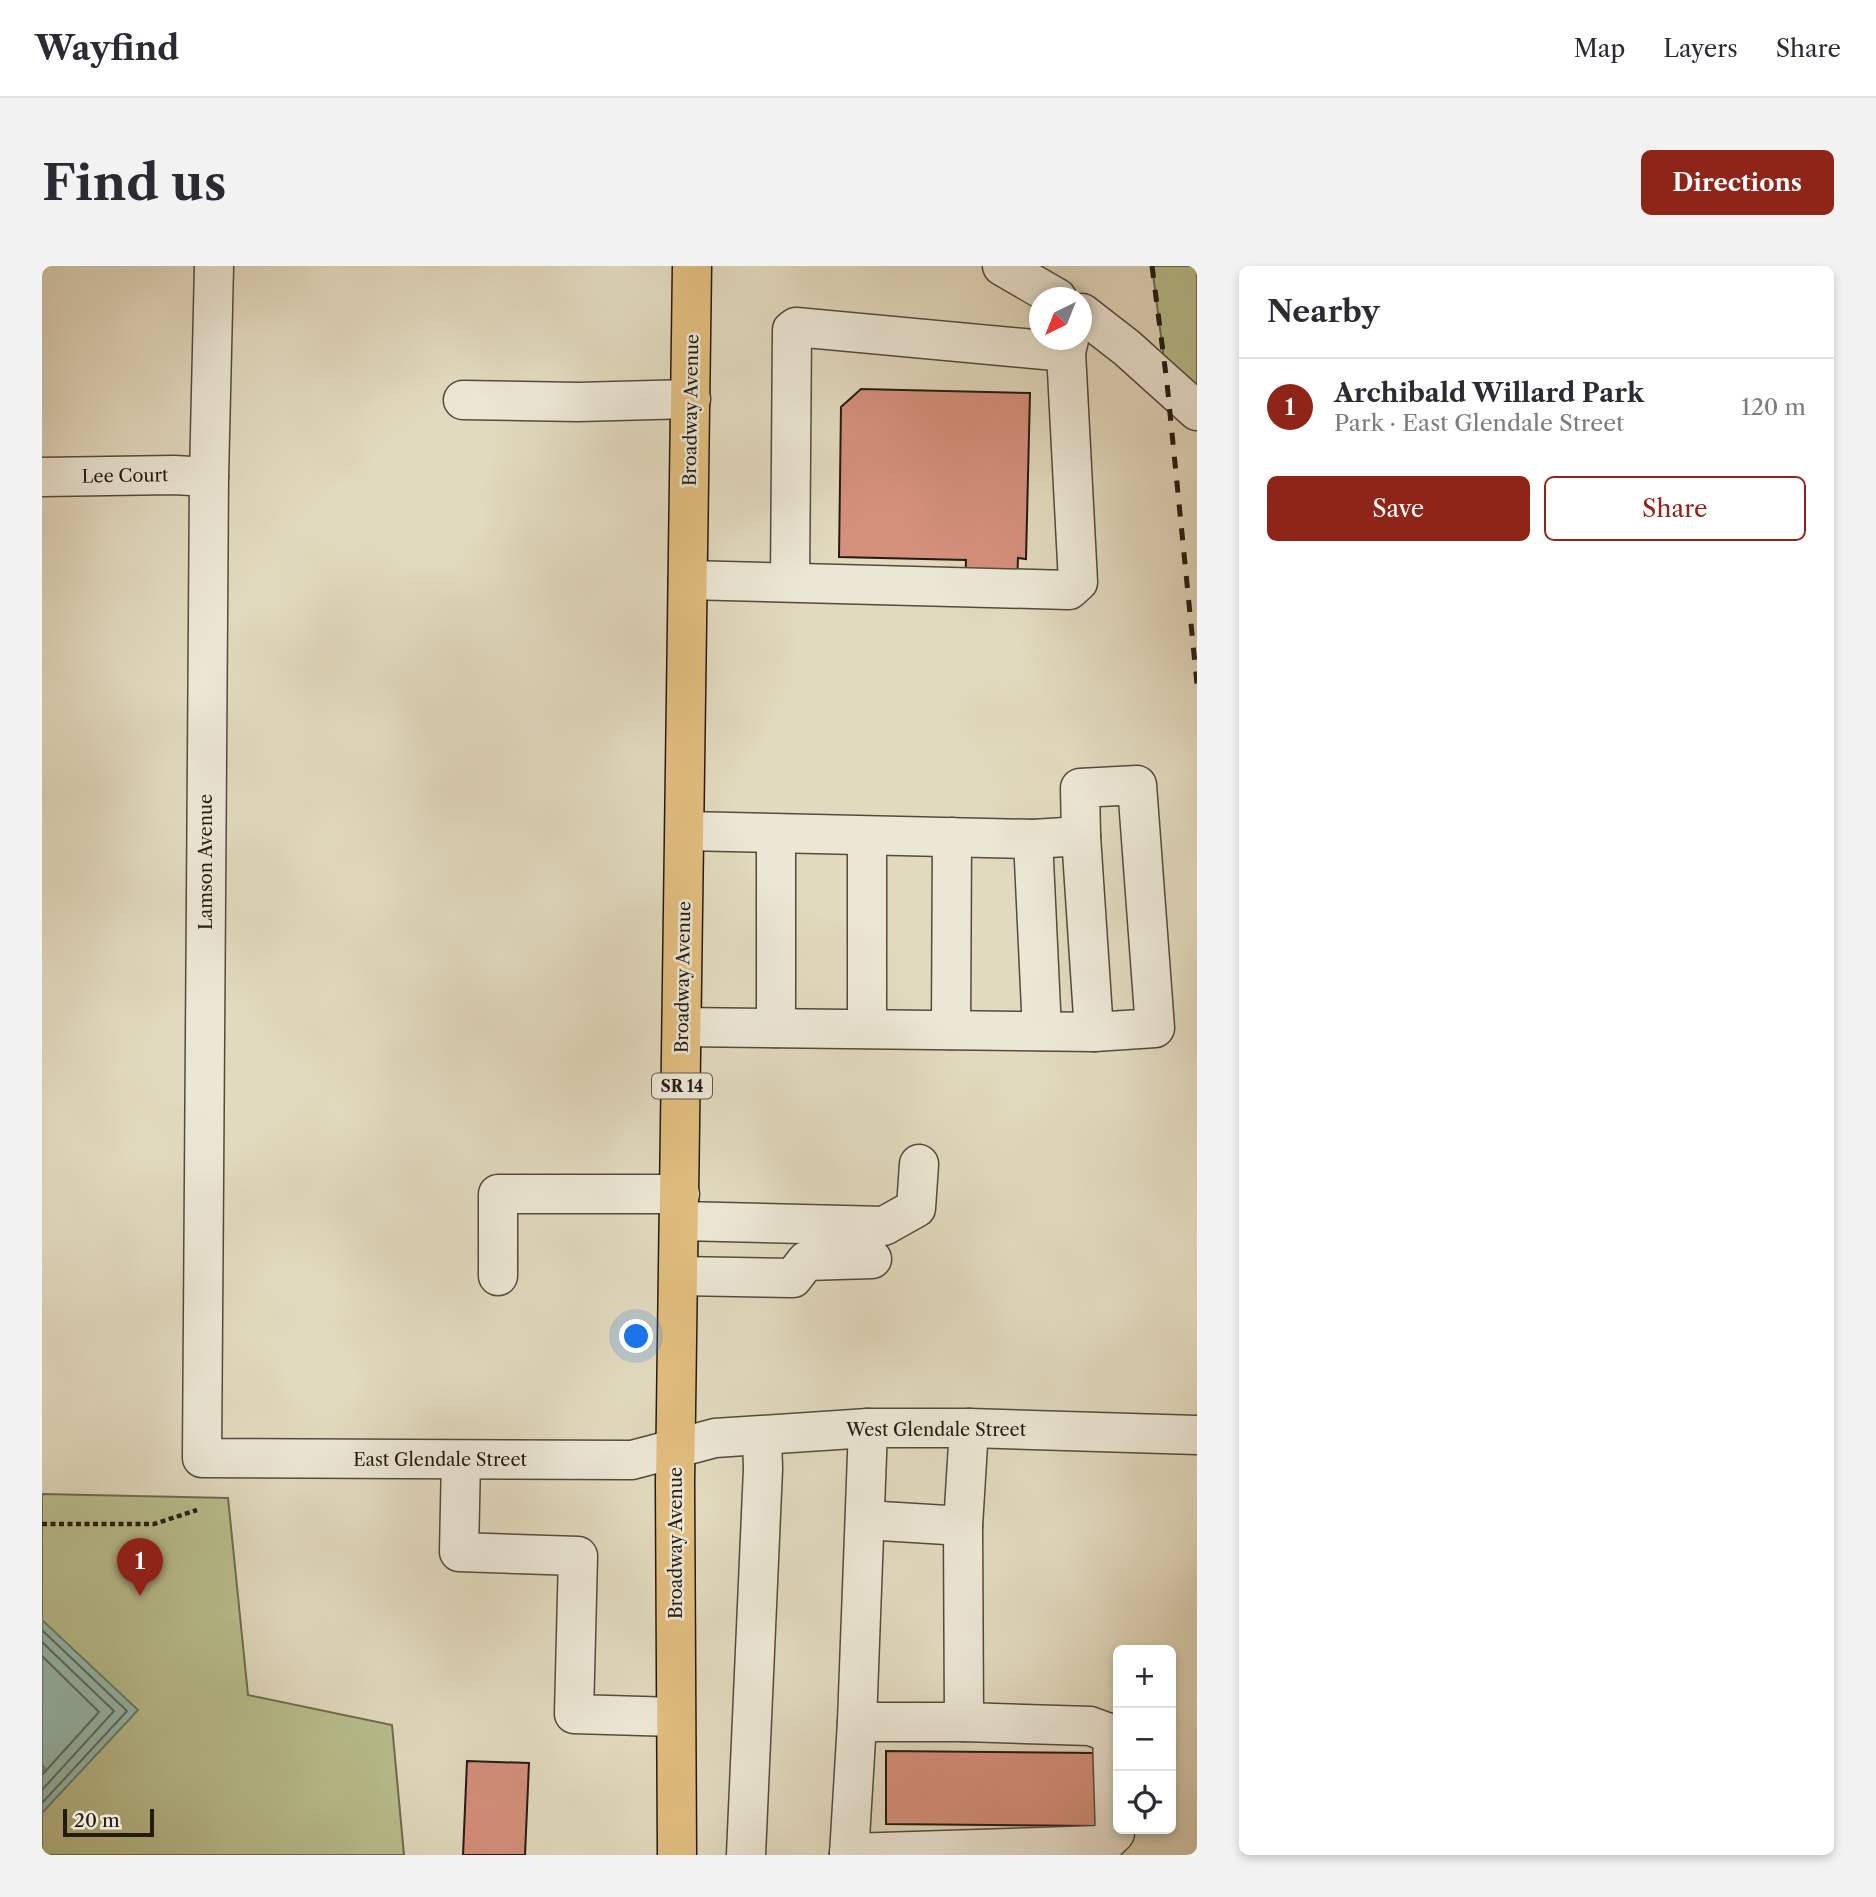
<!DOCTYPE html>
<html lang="en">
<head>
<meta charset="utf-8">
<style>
	:root { --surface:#fff; --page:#f2f2f3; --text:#2b2b33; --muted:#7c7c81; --line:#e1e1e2; --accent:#8f2418 }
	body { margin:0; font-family:"Libre Caslon Text",serif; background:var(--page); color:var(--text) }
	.controls { position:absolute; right:21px; bottom:21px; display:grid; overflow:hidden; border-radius:10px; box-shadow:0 4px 10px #0003 }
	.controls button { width:63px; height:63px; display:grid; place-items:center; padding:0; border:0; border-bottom:2px solid var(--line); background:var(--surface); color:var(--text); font:35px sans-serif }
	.compass { position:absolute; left:987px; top:21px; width:63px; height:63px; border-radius:50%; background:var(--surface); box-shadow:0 4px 10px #0003; rotate:223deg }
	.scale { position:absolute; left:21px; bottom:18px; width:91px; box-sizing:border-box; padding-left:7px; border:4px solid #241b13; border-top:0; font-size:19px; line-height:24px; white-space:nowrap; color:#241b13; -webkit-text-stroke:5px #ece7d5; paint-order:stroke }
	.you { position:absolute; left:595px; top:1071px; width:24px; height:24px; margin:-18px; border:5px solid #fff; border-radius:50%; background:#1a73e8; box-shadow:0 0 0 10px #1a73e833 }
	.badge { display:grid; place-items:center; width:46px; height:46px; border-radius:50%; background:var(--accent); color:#fff; font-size:23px; font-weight:700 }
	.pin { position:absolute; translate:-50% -58px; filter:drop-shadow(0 2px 4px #0008) }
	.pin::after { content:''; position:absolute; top:37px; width:24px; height:21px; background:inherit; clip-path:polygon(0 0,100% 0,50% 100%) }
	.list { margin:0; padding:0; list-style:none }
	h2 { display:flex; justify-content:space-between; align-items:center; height:91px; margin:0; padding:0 28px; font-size:30px }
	h2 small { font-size:23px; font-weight:400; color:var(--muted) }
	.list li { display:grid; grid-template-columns:46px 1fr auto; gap:21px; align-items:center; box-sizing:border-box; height:98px; padding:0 28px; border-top:2px solid var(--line) }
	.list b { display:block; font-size:26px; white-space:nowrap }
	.list p { margin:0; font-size:23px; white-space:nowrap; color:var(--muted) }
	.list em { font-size:23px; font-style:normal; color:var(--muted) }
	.actions { display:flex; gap:14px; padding:21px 28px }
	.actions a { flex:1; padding:16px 0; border:2px solid var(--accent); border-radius:10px; text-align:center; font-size:24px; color:var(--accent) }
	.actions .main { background:var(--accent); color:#fff }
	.icon { flex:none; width:38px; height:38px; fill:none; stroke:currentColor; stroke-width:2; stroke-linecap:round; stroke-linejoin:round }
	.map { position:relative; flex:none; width:1155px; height:1589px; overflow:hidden; border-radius:10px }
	header { display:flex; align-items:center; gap:42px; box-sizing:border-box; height:98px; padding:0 35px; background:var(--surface); border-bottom:2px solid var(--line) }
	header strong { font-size:33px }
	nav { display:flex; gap:38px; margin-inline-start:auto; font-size:24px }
	.intro { display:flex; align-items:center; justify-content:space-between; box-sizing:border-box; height:168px; padding:0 42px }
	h1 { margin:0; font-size:49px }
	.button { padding:18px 32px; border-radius:10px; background:var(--accent); color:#fff; font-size:24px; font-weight:700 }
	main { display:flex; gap:42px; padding:0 42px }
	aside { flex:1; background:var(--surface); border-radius:10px; box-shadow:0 4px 10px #0003 }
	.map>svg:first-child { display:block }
	.green { fill:#b9be8d; stroke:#6e6c50; stroke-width:2 }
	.water { fill:#95bbaf; stroke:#687b71; stroke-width:2 }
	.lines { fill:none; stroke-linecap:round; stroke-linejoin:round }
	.shore { stroke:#5c6b61; stroke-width:2 }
	.building { fill:#d5907c; stroke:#241b13; stroke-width:2 }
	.minor-casing { stroke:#544b3e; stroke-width:41 }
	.major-casing { stroke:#241b13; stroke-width:41 }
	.path { stroke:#241b13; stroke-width:4.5; stroke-dasharray:5 3.5; stroke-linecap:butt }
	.minor { stroke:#ece7d5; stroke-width:38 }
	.major { stroke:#e1bd7f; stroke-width:38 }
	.rail { stroke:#241b13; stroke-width:5; stroke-dasharray:12 12; stroke-linecap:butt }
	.labels { text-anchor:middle; stroke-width:5; stroke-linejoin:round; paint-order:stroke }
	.shield { fill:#ece7d5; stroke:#60584d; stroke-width:2 }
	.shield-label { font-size:16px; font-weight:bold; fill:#241b13 }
	.street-label { font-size:18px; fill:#241b13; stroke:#ece7d5 }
</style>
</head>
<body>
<header>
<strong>Wayfind</strong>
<nav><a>Map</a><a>Layers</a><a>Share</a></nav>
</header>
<div class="intro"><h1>Find us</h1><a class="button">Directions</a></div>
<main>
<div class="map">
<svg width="1155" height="1589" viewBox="0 0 1155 1589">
	<rect width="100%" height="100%" fill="#e2dabe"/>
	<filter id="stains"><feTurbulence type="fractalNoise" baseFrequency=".00286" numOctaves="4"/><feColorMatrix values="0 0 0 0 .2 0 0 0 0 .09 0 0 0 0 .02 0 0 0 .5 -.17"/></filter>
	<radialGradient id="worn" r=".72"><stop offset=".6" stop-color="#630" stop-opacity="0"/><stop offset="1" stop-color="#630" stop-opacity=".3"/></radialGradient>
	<!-- green -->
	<g class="green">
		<polygon points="1110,0 1155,0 1155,145 1125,117"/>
		<polygon points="0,1228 186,1232 206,1429 350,1459 362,1589 0,1589"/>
	</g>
	<!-- water -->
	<polygon class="water" points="0,1354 96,1444 0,1547 0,1506 3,1502 0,1499"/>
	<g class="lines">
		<!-- shore -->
		<g class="shore">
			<polyline points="0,1364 85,1445 0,1537"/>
			<polyline points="0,1376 72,1445 0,1524"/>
			<polyline points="0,1390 57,1446 0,1509"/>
		</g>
	</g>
	<!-- building -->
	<g class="building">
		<polygon points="819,123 988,127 984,293 976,292 975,318 923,317 924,294 797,291 799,141"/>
		<polygon points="844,1485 1057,1487 1057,1560 844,1558"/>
		<polygon points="425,1495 487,1497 483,1589 421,1589"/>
	</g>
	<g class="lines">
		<defs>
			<g id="minor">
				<polyline points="172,0 167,211 160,1192 590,1194 673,1172 826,1162 927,1162 1155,1169"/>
				<polyline points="960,0 1015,32"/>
				<polyline points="1040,47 1085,82 1155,145"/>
				<polyline points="421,134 536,136 649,133"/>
				<polyline points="0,211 132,209 167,211"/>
				<polyline points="646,314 1027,324 1036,316 1024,86 1027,74"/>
				<polyline points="748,316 750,64 754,61 1024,86"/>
				<polyline points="1039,570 1052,766"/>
				<polyline points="991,573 1000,765"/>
				<polyline points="640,761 1052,766 1113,762 1095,519 1038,522 1039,570 991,573 643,565"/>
				<polyline points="734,762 734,569"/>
				<polyline points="825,763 825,570"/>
				<polyline points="909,764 910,571"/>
				<polyline points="638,955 842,960 874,942 877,898"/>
				<polyline points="456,1010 456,928 638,928"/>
				<polyline points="637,1010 751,1012 764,995 830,993"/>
				<polyline points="419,1194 417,1286 536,1290 532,1448 633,1451"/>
				<polyline points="823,1254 921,1260 927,1162"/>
				<polyline points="921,1260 922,1456"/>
				<polyline points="807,1587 1061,1579 1073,1567 1070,1468 1048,1460 922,1456 815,1456"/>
				<polyline points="704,1589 721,1203 720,1170"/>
				<polyline points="807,1589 815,1456 826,1162"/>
			</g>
			<polyline id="major" points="635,1589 633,1217 650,0"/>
		</defs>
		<!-- minor casing -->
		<use href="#minor" class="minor-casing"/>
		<!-- major casing -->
		<use href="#major" class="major-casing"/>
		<!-- path -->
		<polyline class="path" points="0,1258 112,1258 155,1244"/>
		<!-- minor -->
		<use href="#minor" class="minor"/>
		<!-- major -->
		<use href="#major" class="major"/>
		<!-- rail -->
		<polyline class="rail" points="1110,0 1125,117 1155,418"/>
	</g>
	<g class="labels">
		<!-- shield labels -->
		<rect class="shield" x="610" y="807.5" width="60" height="25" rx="5"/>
		<g class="shield-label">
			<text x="640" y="826">SR 14</text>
		</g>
		<!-- street labels -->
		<g class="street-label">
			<text transform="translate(649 144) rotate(-89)" y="6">Broadway Avenue</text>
			<text transform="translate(83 210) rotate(-1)" y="6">Lee Court</text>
			<text transform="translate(164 596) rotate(-90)" y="6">Lamson Avenue</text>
			<text transform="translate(641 711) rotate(-89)" y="6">Broadway Avenue</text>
			<text x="894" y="1170">West Glendale Street</text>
			<text x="398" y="1200">East Glendale Street</text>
			<text transform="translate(634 1277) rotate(-90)" y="6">Broadway Avenue</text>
		</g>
	</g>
	<rect width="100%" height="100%" filter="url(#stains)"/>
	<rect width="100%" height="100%" fill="url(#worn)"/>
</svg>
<div class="controls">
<button>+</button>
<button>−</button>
<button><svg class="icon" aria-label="locate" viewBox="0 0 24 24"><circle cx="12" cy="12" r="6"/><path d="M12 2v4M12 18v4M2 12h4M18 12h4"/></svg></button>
</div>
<svg class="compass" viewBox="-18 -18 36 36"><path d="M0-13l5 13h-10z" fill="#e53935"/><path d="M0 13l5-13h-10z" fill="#7c7c81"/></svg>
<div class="scale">20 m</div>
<div class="you"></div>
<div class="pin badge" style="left:98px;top:1330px">1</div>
</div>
<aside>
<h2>Nearby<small></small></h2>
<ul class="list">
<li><span class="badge">1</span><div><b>Archibald Willard Park</b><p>Park · East Glendale Street</p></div><em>120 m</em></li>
</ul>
<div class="actions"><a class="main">Save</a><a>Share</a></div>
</aside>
</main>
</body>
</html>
